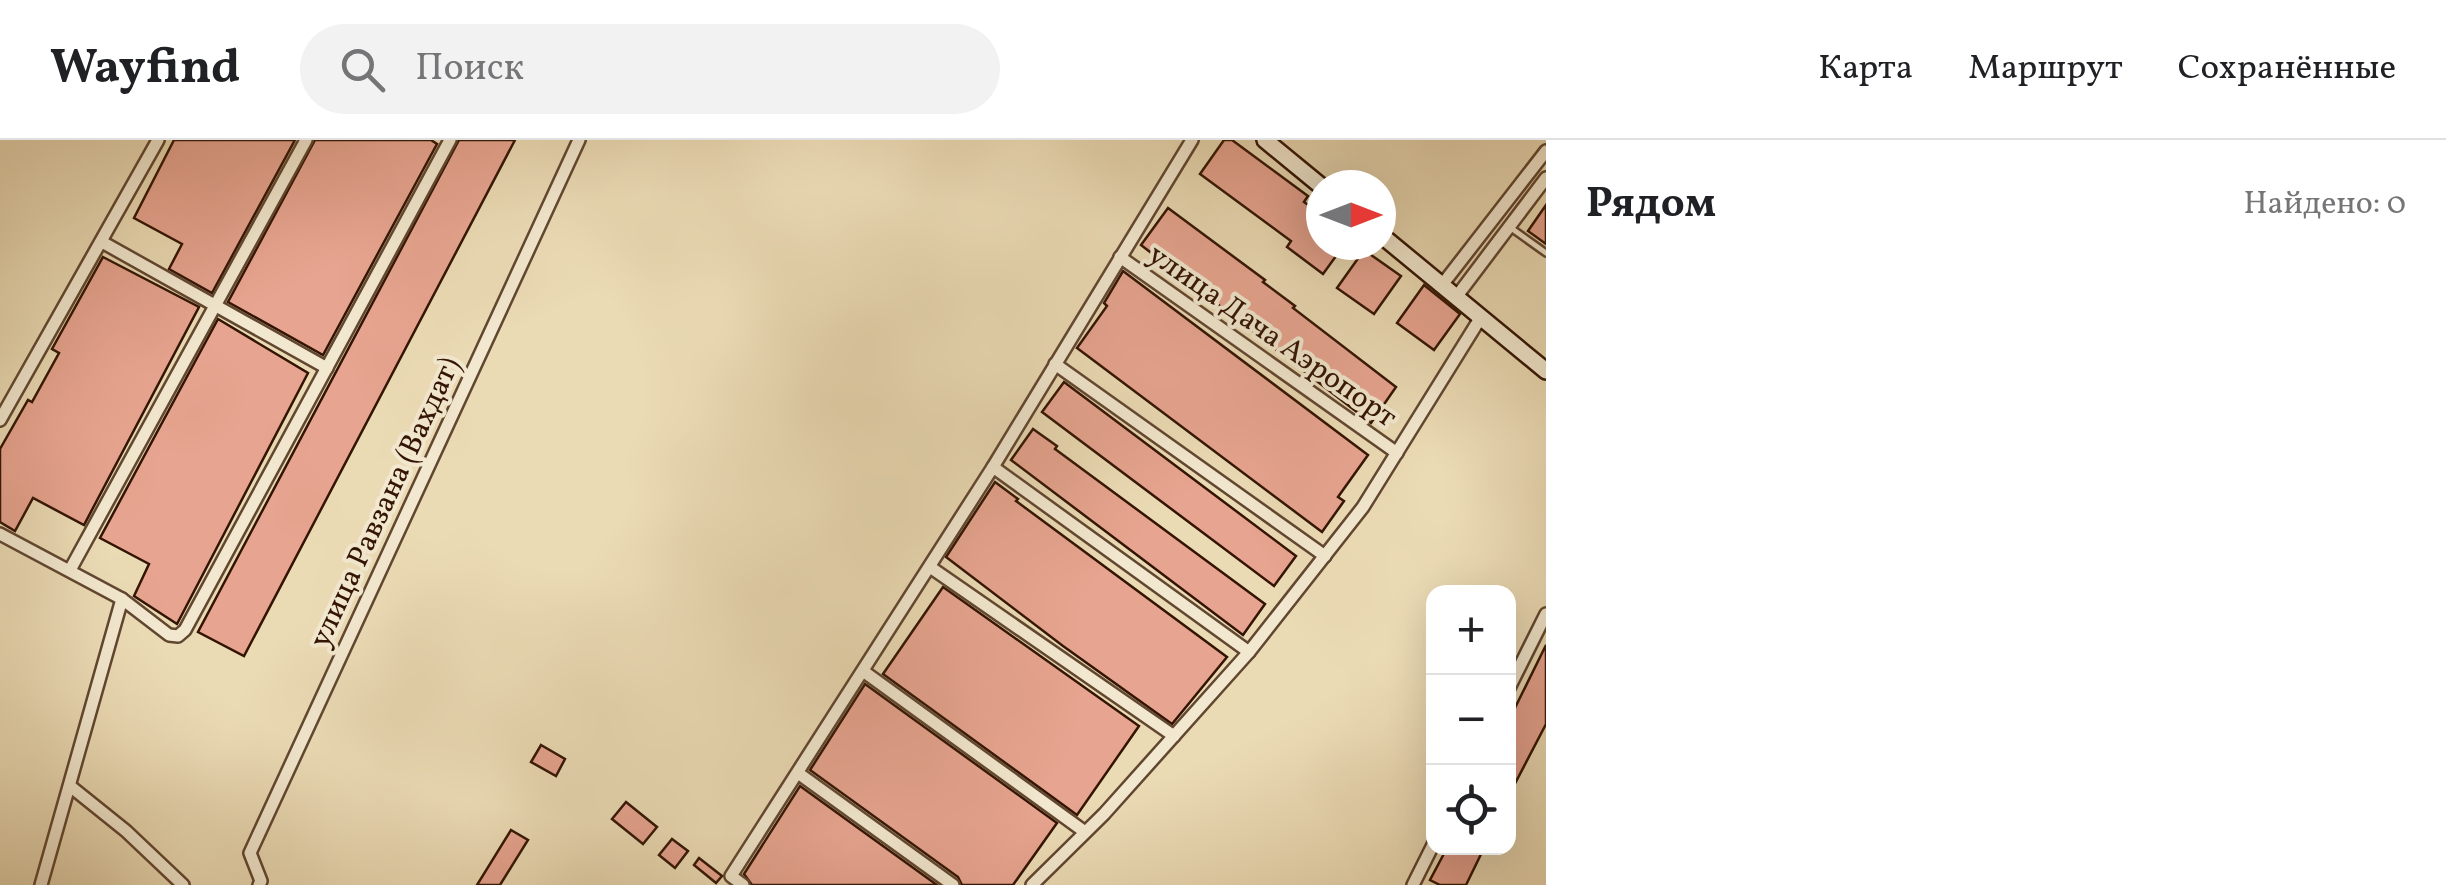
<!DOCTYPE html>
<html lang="ru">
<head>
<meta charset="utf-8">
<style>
	:root { --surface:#fff; --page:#f2f2f2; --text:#202124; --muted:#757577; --line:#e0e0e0 }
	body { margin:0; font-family:Vollkorn,serif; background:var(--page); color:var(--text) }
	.controls { position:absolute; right:30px; bottom:30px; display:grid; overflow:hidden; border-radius:20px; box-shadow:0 10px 40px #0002 }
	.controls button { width:90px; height:90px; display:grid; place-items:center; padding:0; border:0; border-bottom:2px solid var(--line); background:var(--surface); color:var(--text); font:50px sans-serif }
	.compass { position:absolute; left:1306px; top:30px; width:90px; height:90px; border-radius:50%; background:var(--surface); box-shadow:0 10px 40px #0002; rotate:90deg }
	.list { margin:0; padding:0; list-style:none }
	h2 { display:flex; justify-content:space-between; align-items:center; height:130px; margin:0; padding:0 40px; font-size:42px }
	h2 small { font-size:32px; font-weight:400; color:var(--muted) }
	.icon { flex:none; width:55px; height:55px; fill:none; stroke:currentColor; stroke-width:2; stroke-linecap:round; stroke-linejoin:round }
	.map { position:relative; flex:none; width:1546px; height:745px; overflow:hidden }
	header { display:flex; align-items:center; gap:60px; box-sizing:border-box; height:140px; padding:0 50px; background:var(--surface); border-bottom:2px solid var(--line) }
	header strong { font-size:48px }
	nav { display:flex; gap:55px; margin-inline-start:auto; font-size:35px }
	.search { width:700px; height:90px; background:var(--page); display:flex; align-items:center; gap:25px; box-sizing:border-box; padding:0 35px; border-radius:55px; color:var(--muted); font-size:38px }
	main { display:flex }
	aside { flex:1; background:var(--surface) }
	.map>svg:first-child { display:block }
	.building { fill:#e7a490; stroke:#331403; stroke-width:2.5 }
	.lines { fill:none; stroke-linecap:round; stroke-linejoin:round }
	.lane-casing { stroke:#614630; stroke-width:10 }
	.street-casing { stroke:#614630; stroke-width:16 }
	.secondary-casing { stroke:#331403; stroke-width:20 }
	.lane { stroke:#f2e8cf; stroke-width:5 }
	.street { stroke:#f2e8cf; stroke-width:11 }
	.secondary { stroke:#f2e8cf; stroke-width:15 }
	.labels { text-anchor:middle; stroke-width:8; stroke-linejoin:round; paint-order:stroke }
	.street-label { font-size:30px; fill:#331403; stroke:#f2e8cf }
</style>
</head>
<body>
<header>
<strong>Wayfind</strong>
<div class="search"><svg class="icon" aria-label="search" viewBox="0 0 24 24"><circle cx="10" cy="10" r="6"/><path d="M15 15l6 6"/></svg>Поиск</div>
<nav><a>Карта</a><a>Маршрут</a><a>Сохранённые</a></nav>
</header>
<main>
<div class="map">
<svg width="1546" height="745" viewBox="0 0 1546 745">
	<rect width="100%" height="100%" fill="#ebdbb5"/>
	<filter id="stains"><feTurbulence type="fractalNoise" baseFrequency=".002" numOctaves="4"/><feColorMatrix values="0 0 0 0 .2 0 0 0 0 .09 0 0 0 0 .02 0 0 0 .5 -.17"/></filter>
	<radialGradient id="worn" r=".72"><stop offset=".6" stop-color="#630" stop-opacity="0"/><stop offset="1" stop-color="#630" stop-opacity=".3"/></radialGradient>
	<!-- building -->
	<g class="building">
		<polygon points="174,0 295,0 212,153 169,129 182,104 134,78"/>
		<polygon points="315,0 431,0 437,4 323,215 228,162"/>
		<polygon points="459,0 515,0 244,516 198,492"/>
		<polygon points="1224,0 1232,0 1308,56 1304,62 1321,74 1321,105 1344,105 1323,134 1287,107 1291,101 1200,34"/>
		<polygon points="1546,65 1546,104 1528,91"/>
		<polygon points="1168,68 1265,140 1263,142 1295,166 1293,168 1396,247 1371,283 1141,105"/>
		<polygon points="1364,110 1401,136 1374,174 1337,148"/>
		<polygon points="103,117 199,167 84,385 33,358 15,391 0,382 0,309 28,260 32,262 59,213 52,209"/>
		<polygon points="1123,131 1368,315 1338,357 1344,361 1322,392 1077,208 1107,166 1104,163"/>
		<polygon points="1424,145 1460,174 1434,210 1397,183"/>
		<polygon points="218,179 308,233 177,484 134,456 149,424 100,398"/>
		<polygon points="1064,242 1296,416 1274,446 1042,272"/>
		<polygon points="1033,289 1057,306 1055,309 1265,464 1243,495 1011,320"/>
		<polygon points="995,342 1018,359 1016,361 1227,517 1172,584 1063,506 946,417"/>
		<polygon points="943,447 1139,586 1077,675 883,534"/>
		<polygon points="1546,505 1546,584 1508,657 1508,582"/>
		<polygon points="865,544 1057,683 1013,745 962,745 958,737 810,630"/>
		<polygon points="541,605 565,619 556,636 531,622"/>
		<polygon points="800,646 937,745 752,745 744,734"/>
		<polygon points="626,662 657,687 643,704 612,679"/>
		<polygon points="511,690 528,700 500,745 477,745"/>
		<polygon points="672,699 688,711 675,728 659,715"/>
		<polygon points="1447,708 1484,708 1466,745 1440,745 1430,740"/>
		<polygon points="699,718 722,736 716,743 694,725"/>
	</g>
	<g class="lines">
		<defs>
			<polyline id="lane" points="1511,88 1546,113"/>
			<g id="street">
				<polyline points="102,102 327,228"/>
				<polyline points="1120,117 1397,313"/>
				<polyline points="1442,145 1546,11"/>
				<polyline points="1457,156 1546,38"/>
				<polyline points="1055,224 1325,416"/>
				<polyline points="0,280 158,0"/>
				<polyline points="993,327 1249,512"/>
				<polyline points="0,394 122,459 169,495 178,496 185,490 450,0"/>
				<polyline points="930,427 1174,596"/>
				<polyline points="70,430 306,0"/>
				<polyline points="863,531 1085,692"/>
				<polyline points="1508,550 1546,474"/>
				<polyline points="798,633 953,745"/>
				<polyline points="70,646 126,691 183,745"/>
				<polyline points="41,745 122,459"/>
				<polyline points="259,745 261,741 250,713 579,0"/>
				<polyline points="743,745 731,736 993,327 1192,0"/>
				<polyline points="1032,745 1104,674 1249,512 1363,367 1481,177"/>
				<polyline points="1413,745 1434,703"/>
			</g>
			<g id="secondary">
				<polyline points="1265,0 1321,46"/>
				<polyline points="1381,95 1546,231"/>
			</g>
		</defs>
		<!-- lane casing -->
		<use href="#lane" class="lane-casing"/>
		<!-- street casing -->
		<use href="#street" class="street-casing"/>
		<!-- secondary casing -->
		<use href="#secondary" class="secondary-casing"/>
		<!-- lane -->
		<use href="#lane" class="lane"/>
		<!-- street -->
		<use href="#street" class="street"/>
		<!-- secondary -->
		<use href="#secondary" class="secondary"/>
	</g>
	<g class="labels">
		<!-- street labels -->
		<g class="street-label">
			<text transform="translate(1273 195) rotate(35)" y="10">улица Дача Аэропорт</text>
			<text transform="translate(384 362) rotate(-65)" y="10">улица Равзана (Вахдат)</text>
		</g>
	</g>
	<rect width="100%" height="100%" filter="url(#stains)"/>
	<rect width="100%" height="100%" fill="url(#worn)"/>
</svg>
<div class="controls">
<button>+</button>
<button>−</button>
<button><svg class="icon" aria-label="locate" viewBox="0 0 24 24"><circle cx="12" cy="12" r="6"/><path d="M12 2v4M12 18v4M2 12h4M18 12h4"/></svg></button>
</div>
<svg class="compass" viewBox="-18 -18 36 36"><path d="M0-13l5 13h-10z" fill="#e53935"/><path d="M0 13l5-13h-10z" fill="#757577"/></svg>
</div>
<aside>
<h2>Рядом<small>Найдено: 0</small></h2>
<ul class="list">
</ul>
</aside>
</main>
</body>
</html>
